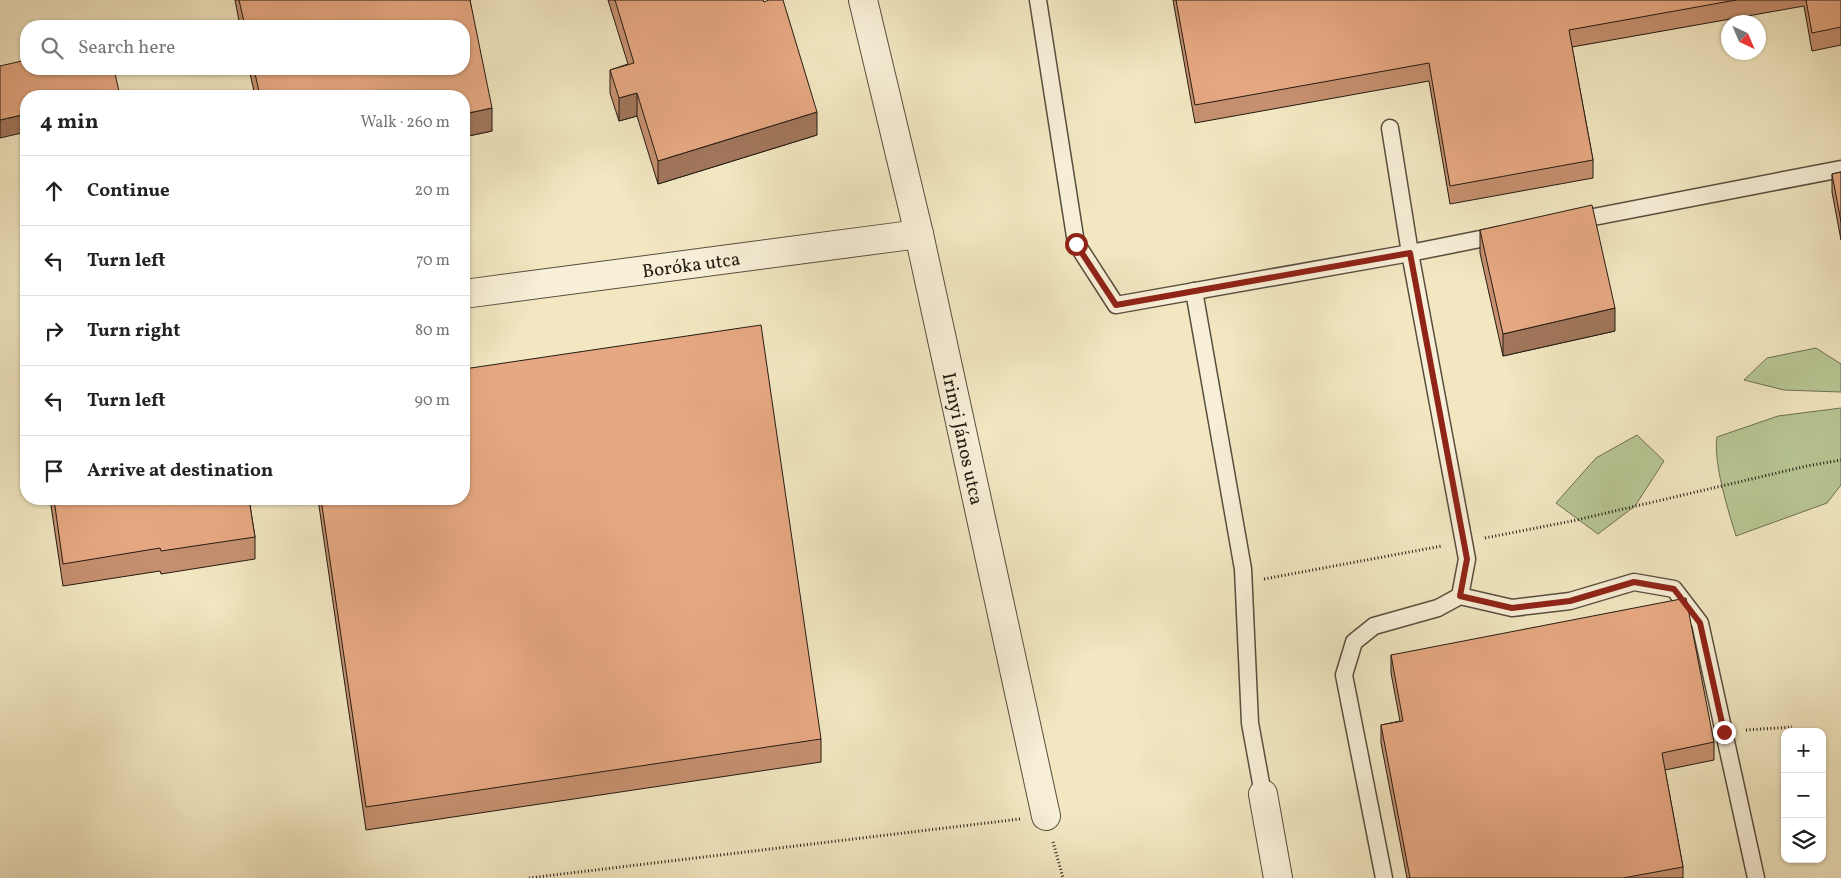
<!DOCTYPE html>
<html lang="en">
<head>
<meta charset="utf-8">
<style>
	:root { --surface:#fff; --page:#f2f2f2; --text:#222; --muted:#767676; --line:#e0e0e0 }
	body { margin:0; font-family:Vollkorn,serif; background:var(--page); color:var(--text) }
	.controls { position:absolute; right:15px; bottom:15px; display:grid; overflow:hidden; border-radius:10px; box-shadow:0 1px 4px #0004 }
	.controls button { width:45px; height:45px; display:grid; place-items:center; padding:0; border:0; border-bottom:1px solid var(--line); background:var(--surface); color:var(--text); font:25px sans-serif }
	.compass { position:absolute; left:1721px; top:15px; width:45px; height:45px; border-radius:50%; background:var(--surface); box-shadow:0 1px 4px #0004; rotate:136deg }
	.stop { position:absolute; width:15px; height:15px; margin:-11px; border:4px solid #8f2418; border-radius:50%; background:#fff }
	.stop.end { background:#8f2418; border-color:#fff; box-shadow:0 1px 5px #0008 }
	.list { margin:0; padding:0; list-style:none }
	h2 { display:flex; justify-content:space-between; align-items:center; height:65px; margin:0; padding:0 20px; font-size:21px }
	h2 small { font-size:16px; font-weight:400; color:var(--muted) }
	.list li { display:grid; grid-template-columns:32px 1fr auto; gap:15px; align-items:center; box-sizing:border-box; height:70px; padding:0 20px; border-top:1px solid var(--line) }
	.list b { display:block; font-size:19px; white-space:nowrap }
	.list em { font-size:16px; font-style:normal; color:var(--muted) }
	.icon { flex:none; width:28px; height:28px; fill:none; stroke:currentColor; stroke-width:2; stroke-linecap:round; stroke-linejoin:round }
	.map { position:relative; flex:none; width:1841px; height:878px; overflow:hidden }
	.search { position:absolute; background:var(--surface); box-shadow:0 1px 4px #0004; left:20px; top:20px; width:450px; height:55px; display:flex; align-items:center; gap:12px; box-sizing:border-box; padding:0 18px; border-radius:20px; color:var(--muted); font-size:19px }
	.panel { position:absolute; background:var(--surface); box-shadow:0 1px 4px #0004; left:20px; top:90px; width:450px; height:415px; border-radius:20px }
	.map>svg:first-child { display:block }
	.green { fill:#b8c694; stroke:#6e7053 }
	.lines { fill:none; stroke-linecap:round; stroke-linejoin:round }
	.lane-casing { stroke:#584e3e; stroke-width:19 }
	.street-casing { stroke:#584e3e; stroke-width:30 }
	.path { stroke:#241b12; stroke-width:3; stroke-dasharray:1 2.5; stroke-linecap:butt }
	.lane { stroke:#f7efd7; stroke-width:16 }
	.street { stroke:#f7efd7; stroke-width:28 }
	.wall { fill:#c69070; stroke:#241b12 }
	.shaded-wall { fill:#a1765b; stroke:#241b12 }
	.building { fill:#e6a882; stroke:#241b12 }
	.route { stroke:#8f2418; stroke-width:6 }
	.labels { text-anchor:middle; stroke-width:4.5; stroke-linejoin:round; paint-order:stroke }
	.street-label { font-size:19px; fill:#241b12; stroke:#f7efd7 }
</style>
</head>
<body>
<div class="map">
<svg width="1841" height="878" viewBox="0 0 1841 878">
	<rect width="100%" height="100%" fill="#f2e7c1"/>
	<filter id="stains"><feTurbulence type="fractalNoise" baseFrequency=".004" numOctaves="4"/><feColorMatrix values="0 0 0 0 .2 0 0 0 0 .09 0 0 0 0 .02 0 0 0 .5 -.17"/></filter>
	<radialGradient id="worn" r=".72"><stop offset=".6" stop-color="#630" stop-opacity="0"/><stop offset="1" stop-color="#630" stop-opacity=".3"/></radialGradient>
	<!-- green -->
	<g class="green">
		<polygon points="1816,348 1841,364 1841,392 1784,390 1744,380 1767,358"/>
		<path d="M1841,408V485L1827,503L1736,536C1728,510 1713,462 1717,437L1778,416Z"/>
		<polygon points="1637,435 1664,461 1635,506 1598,534 1556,503 1596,458"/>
	</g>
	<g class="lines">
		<defs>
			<g id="lane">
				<polyline points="1038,0 1076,243 1116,305 1410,253 1500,235"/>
				<polyline points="1390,128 1410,253 1467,559 1460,596"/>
				<polyline points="1573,221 1841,169"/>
				<polyline points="1194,291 1243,569 1250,723 1263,794"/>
				<polyline points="1384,878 1344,675 1354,642 1374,626 1438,608 1460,596 1512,608 1570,601 1634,582 1674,589 1700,623 1756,878"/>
			</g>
			<g id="street">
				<path id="s1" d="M863,0L919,234L1046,816"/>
				<path id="s2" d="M464,294L919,234"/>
				<polyline points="1263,794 1278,878"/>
			</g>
		</defs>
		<!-- lane casing -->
		<use href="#lane" class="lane-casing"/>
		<!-- street casing -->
		<use href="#street" class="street-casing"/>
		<!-- path -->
		<g class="path">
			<polyline points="1485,538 1572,521 1807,466 1841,460"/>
			<polyline points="1264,579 1442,546"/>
			<polyline points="1746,730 1792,727"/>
			<polyline points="1053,842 1063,878"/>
			<polyline points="529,878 1020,819"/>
		</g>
		<!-- lane -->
		<use href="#lane" class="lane"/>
		<!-- street -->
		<use href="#street" class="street"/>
	</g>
	<!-- wall -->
	<g class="wall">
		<polygon points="235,0 470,0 492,131 464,137 464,96 255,96 249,69 464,69 464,26 240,26"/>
		<polygon points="608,0 763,0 817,135 658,184 637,116 619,121 610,93 610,70 628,64"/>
		<polygon points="1173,0 1841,0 1841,45 1812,51 1804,6 1572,47 1593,160 1593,178 1450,204 1429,81 1195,123"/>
		<polygon points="1841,172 1841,240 1832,192 1832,174"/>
		<polygon points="1480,230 1615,331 1503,356 1480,253"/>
		<polygon points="50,499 249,499 255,537 255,559 161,574 160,571 63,586"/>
		<polygon points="318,499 464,499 821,739 821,762 366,830"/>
		<polygon points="1391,655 1714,742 1714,760 1665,770 1683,867 1683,878 1407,878 1381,743 1381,725 1400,721 1391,673"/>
	</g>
	<!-- shaded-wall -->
	<g class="shaded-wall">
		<polygon points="637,93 637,116 619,121 619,98"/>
		<polygon points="492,108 492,131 464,137 464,114"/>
		<polygon points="817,112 817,135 658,184 658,161"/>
		<polygon points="26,114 26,132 0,138 0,120"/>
		<polygon points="1615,308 1615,331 1503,356 1503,334"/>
	</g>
	<!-- building -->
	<g class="building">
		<polygon points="239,0 470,0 492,108 464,114 464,96 260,96 254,69 464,69 464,26 245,26"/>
		<polygon points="615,0 763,0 764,2 769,0 783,0 817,112 658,161 637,93 619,98 610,70 634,63"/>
		<polygon points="1176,0 1736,0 1569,30 1593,160 1450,186 1429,63 1195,105"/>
		<polygon points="1806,0 1841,0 1841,27 1812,33"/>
		<polygon points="26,60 26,69 114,69 120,96 26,96 26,114 0,120 0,66"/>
		<polygon points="1841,172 1841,222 1832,174"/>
		<polygon points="1592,205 1615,308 1503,334 1480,230"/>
		<polygon points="761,325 821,739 366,807 321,499 464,499 464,369"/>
		<polygon points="54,499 249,499 255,537 161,551 160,548 63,564"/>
		<polygon points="1686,598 1714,742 1662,753 1683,867 1623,878 1410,878 1381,725 1403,721 1391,655"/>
	</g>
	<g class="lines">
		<!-- route -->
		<polyline class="route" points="1076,244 1116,305 1410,253 1467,559 1460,596 1512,608 1570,601 1634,582 1674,589 1700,623 1724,732"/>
	</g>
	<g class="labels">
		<!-- street labels -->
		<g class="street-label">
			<text dy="7" stroke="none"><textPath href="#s2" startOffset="229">Boróka utca</textPath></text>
			<text dy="7" stroke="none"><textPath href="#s1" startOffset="450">Irinyi János utca</textPath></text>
		</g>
	</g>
	<rect width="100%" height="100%" filter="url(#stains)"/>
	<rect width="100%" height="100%" fill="url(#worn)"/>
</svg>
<div class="controls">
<button>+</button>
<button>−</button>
<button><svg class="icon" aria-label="layers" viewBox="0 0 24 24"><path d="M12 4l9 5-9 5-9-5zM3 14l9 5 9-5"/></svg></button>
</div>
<svg class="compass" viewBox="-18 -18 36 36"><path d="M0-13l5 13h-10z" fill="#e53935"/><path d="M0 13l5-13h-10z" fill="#767676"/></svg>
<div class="stop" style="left:1076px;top:244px"></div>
<div class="stop end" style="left:1724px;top:732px"></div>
<div class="search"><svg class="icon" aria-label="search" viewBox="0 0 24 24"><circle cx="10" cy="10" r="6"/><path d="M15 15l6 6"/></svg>Search here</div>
<section class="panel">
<h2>4 min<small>Walk · 260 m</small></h2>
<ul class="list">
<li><svg class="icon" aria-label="ahead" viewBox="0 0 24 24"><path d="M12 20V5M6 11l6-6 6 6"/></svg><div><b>Continue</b></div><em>20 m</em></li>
<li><svg class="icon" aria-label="left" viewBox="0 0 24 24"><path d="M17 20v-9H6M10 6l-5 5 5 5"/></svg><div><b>Turn left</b></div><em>70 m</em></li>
<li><svg class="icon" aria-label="right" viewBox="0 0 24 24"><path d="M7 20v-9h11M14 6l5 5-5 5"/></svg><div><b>Turn right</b></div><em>80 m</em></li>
<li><svg class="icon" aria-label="left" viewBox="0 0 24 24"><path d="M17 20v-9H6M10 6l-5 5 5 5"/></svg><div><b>Turn left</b></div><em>90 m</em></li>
<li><svg class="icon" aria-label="arrive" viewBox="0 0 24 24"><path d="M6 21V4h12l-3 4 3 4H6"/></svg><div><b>Arrive at destination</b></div></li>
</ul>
</section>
</div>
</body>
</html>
